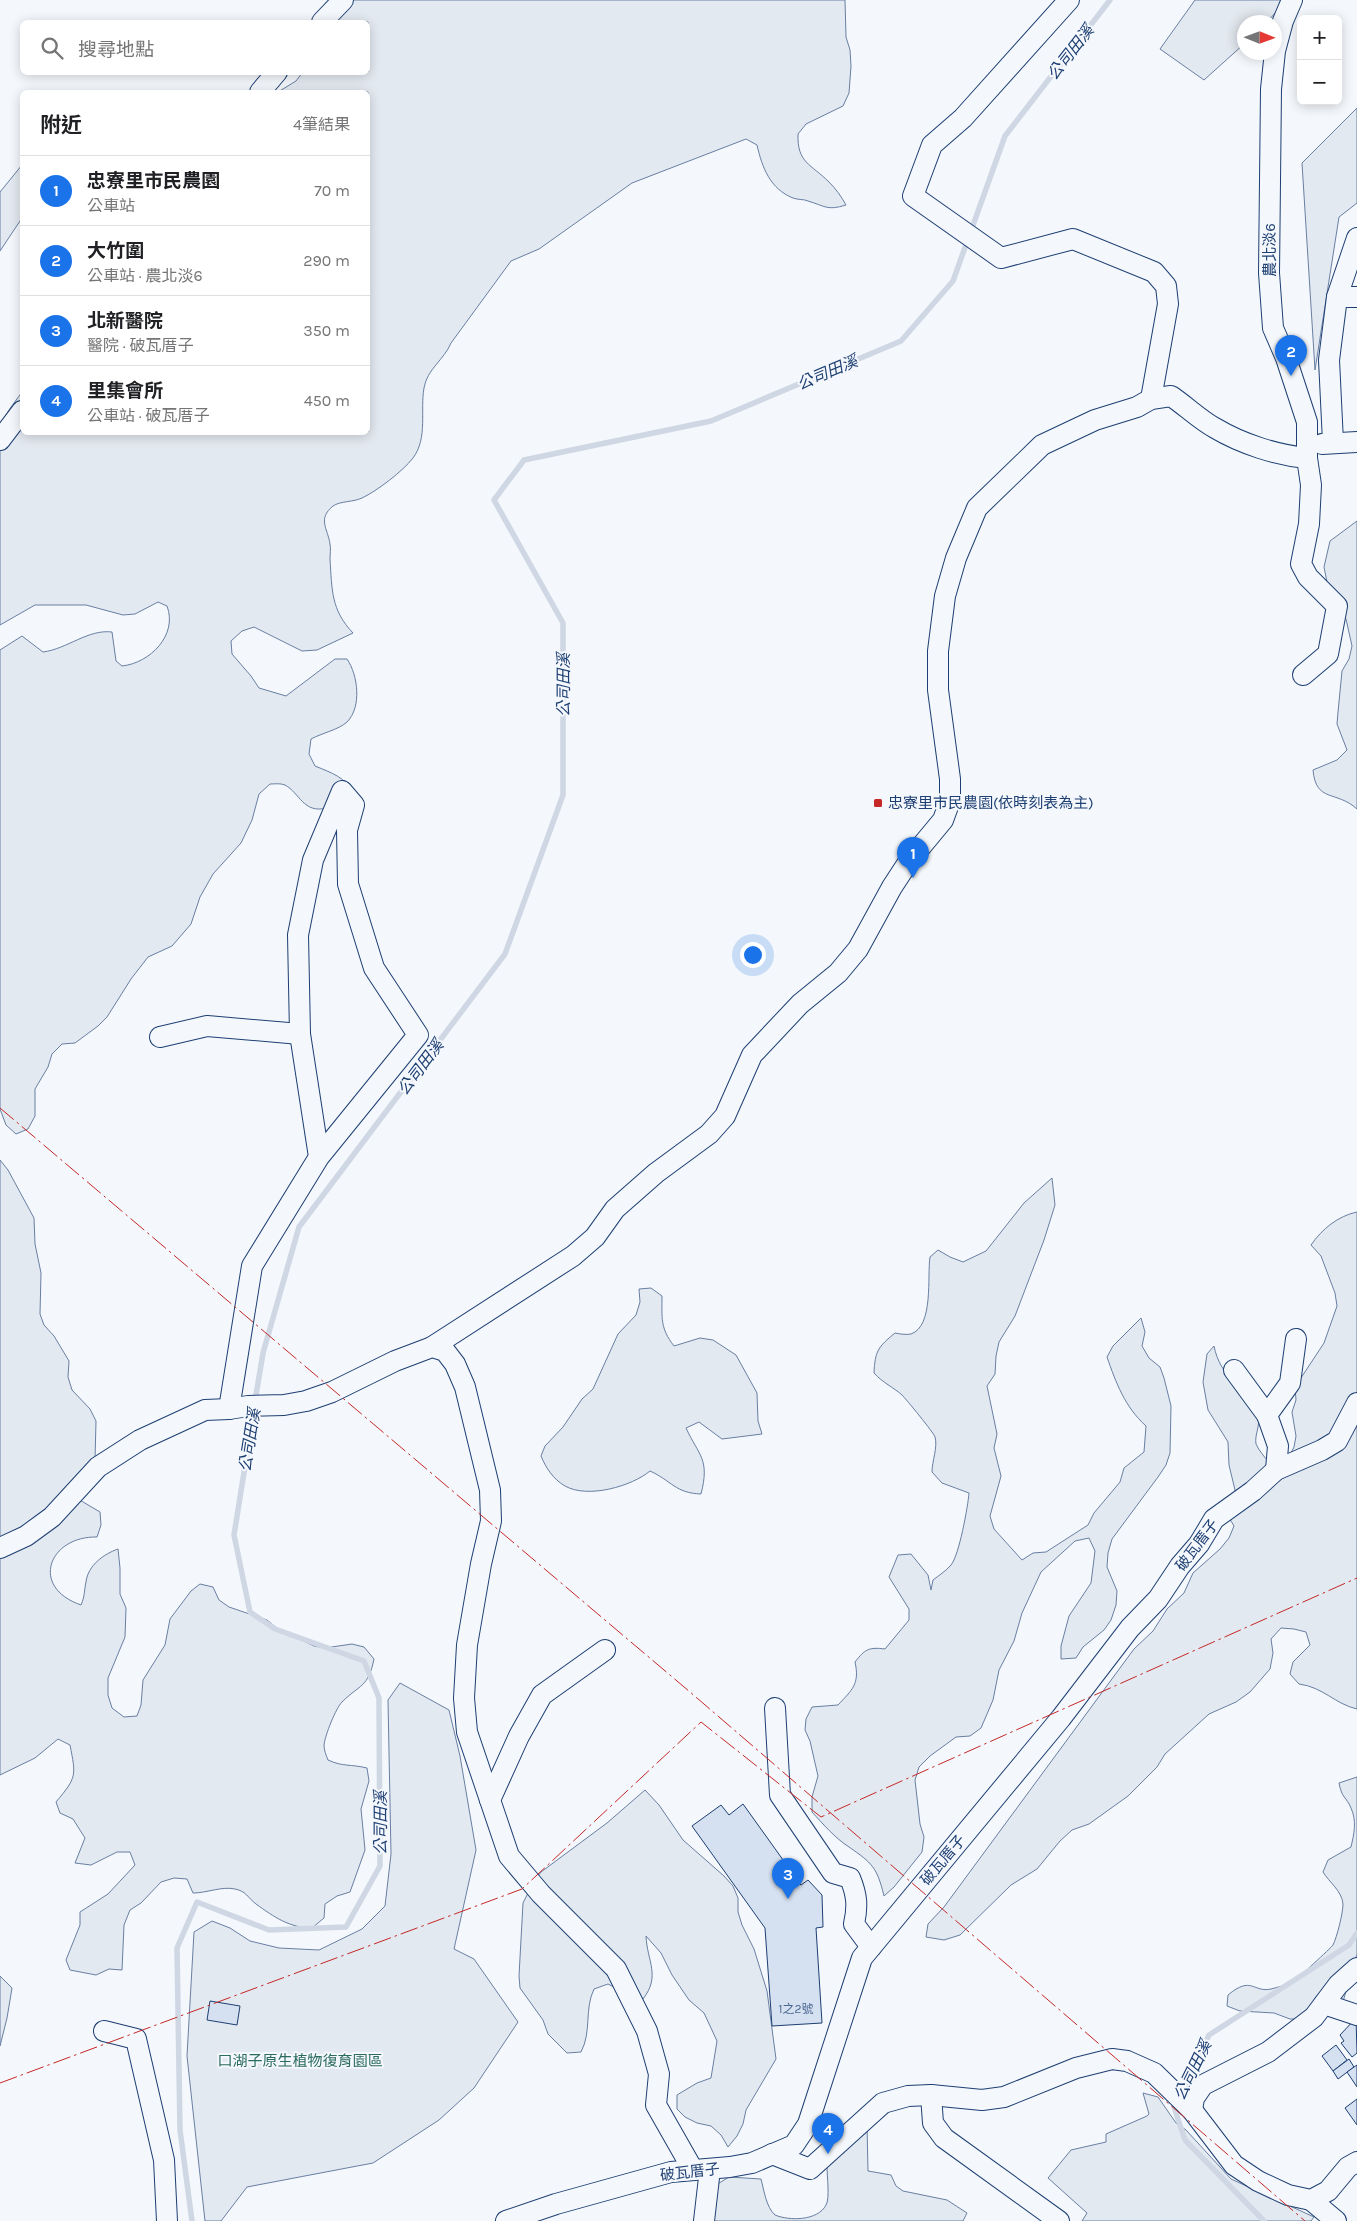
<!DOCTYPE html>
<html lang="zh-TW">
<head>
<meta charset="utf-8">
<style>
	:root { --surface:#fff; --page:#f2f2f2; --text:#202124; --muted:#757577; --line:#e0e0e0; --accent:#1a73e8 }
	body { margin:0; font-family:Karla,"Noto Sans TC",sans-serif; background:var(--page); color:var(--text) }
	.controls { position:absolute; right:15px; top:15px; display:grid; overflow:hidden; border-radius:8px; box-shadow:0 2px 12px #0003 }
	.controls button { width:45px; height:45px; display:grid; place-items:center; padding:0; border:0; border-bottom:1px solid var(--line); background:var(--surface); color:var(--text); font:25px sans-serif }
	.compass { position:absolute; left:1237px; top:15px; width:45px; height:45px; border-radius:50%; background:var(--surface); box-shadow:0 2px 12px #0003; rotate:91deg }
	.you { position:absolute; left:752px; top:954px; width:18px; height:18px; margin:-12px; border:4px solid #fff; border-radius:50%; background:#1a73e8; box-shadow:0 0 0 8px #1a73e833 }
	.badge { display:grid; place-items:center; width:32px; height:32px; border-radius:50%; background:var(--accent); color:#fff; font-size:16px; font-weight:700 }
	.pin { position:absolute; translate:-50% -41px; filter:drop-shadow(0 1px 2px #0008) }
	.pin::after { content:''; position:absolute; top:26px; width:18px; height:15px; background:inherit; clip-path:polygon(0 0,100% 0,50% 100%) }
	.list { margin:0; padding:0; list-style:none }
	h2 { display:flex; justify-content:space-between; align-items:center; height:65px; margin:0; padding:0 20px; font-size:21px }
	h2 small { font-size:16px; font-weight:400; color:var(--muted) }
	.list li { display:grid; grid-template-columns:32px 1fr auto; gap:15px; align-items:center; box-sizing:border-box; height:70px; padding:0 20px; border-top:1px solid var(--line) }
	.list b { display:block; font-size:19px; white-space:nowrap }
	.list p { margin:0; font-size:16px; white-space:nowrap; color:var(--muted) }
	.list em { font-size:16px; font-style:normal; color:var(--muted) }
	.icon { flex:none; width:28px; height:28px; fill:none; stroke:currentColor; stroke-width:2; stroke-linecap:round; stroke-linejoin:round }
	.map { position:relative; flex:none; width:1357px; height:2221px; overflow:hidden }
	.search { position:absolute; background:var(--surface); box-shadow:0 2px 12px #0003; left:20px; top:20px; width:350px; height:55px; display:flex; align-items:center; gap:12px; box-sizing:border-box; padding:0 18px; border-radius:8px; color:var(--muted); font-size:19px }
	.panel { position:absolute; background:var(--surface); box-shadow:0 2px 12px #0003; left:20px; top:90px; width:350px; height:345px; border-radius:8px }
	.map>svg:first-child { display:block }
	.green { fill:#e3e9f0; stroke:#687fa3 }
	.lines { fill:none; stroke-linecap:round; stroke-linejoin:round }
	.stream { stroke:#cfd7e4; stroke-width:5.5 }
	.building { fill:#d5e0f0; stroke:#1d3f73 }
	.minor-casing { stroke:#1d3f73; stroke-width:22 }
	.minor { stroke:#f4f7fb; stroke-width:20 }
	.power { stroke:#c62828; stroke-width:1; stroke-dasharray:18 4 2.5 4; stroke-linecap:butt }
	.poi-dot { fill:#c62828; stroke:#f4f7fb; stroke-width:2 }
	.labels { text-anchor:middle; stroke-width:4; stroke-linejoin:round; paint-order:stroke }
	.number-label { font-size:12px; fill:#4b6792 }
	.street-label { font-size:15px; fill:#1d3f73; stroke:#f4f7fb }
	.poi-label { font-size:15px; fill:#1d3f73; stroke:#f4f7fb; text-anchor:start }
	.park-label { font-size:15px; fill:#2c6c60; stroke:#f4f7fb }
	.water-label { font-size:16px; font-style:italic; fill:#1d3f73; stroke:#f4f7fb }
</style>
</head>
<body>
<div class="map">
<svg width="1357" height="2221" viewBox="0 0 1357 2221">
	<rect width="100%" height="100%" fill="#f4f7fb"/>
	<!-- green -->
	<g class="green">
		<path d="M351,0H845L846,37L850,50L851,66L849,93L843,106L806,124L798,134C797,163 811,164 829,182C836,189 841,196 846,205C827,211 825,206 808,201C804,199 798,200 793,198C770,189 762,167 757,145L746,139L632,183L539,249L511,261L451,343C444,360 427,369 424,388C420,410 428,438 413,458C403,471 377,491 362,498C354,502 340,501 333,506C317,519 328,529 330,544C331,549 330,554 330,559C332,590 331,610 353,633L317,650L302,651L254,627L242,631L231,641L232,654L251,676L259,688L286,696L335,659H347C358,675 362,707 347,722C338,730 322,733 311,739L309,754L315,766C332,773 345,777 355,794C346,798 336,805 327,808C303,814 300,793 285,785C280,783 275,784 270,784L259,794L252,820L241,843L213,874L200,897L191,924L172,946L148,957L131,979L107,1017L98,1026L75,1043L62,1044L52,1054L48,1067L35,1089V1116L28,1129L16,1134L6,1125L0,1109V650L22,636L43,652C67,649 88,629 112,632L116,661L122,666C150,663 178,635 167,606L158,602L135,614L123,615L86,605H35L0,625V430C4,414 13,405 22,392V432H368V92H278L296,81L302,73L368,72V22H335Z"/>
		<polygon points="1195,0 1287,0 1267,22 1244,22 1244,44 1204,80 1160,49"/>
		<polygon points="1357,108 1357,203 1339,217 1315,370 1302,163"/>
		<polygon points="22,165 22,218 0,251 0,192"/>
		<path d="M1357,521V809C1336,790 1316,803 1313,770L1337,760L1347,750L1337,724L1338,712L1342,671L1349,659L1352,646L1346,619L1336,607L1327,582L1324,567L1330,541Z"/>
		<path d="M0,1160L8,1170L34,1218L35,1244L41,1273L40,1314L44,1325L54,1336L69,1361L68,1377L72,1390L90,1409L96,1421L95,1460L78,1499L100,1512L101,1525L97,1537C49,1536 29,1587 81,1605C85,1596 84,1591 86,1582C88,1565 104,1554 118,1549L120,1568V1594L126,1608L125,1637L108,1678V1695L112,1708L124,1717L137,1716L141,1705L143,1680L165,1645L170,1619L191,1591L200,1584L213,1587L219,1600L229,1607L267,1620L278,1629L314,1646L325,1648L352,1644L364,1647L374,1659C368,1688 360,1684 342,1702C336,1708 325,1735 324,1745C324,1750 326,1755 328,1760C343,1767 351,1764 367,1768L369,1781L361,1809L365,1850L350,1892L337,1896L325,1904L324,1918L312,1928C290,1928 274,1917 256,1904C248,1898 246,1891 235,1889C222,1886 207,1893 193,1893L187,1879L174,1878L161,1882L141,1903L130,1910L124,1925L122,1970L109,1969L96,1975L70,1970L66,1960L80,1925V1912L108,1894L135,1865L130,1852H117L91,1865L75,1863L85,1838L73,1819L60,1813L56,1802C77,1777 76,1776 70,1745L58,1739L35,1758L0,1775Z"/>
		<path d="M1052,1178L1055,1205L1044,1240L1015,1316L999,1342L996,1356L995,1374L987,1386L997,1434L994,1448L1001,1476L990,1516L994,1529L1022,1560L1033,1553L1046,1552L1088,1525L1094,1513L1120,1482L1124,1468L1144,1452L1146,1426C1125,1407 1116,1383 1107,1357L1113,1346L1141,1318L1145,1332L1142,1346L1149,1358L1160,1367L1164,1378L1171,1406L1170,1453L1166,1465L1158,1477L1112,1539L1108,1553L1107,1567L1117,1591L1116,1605L1111,1620L1104,1630L1083,1647L1076,1658L1061,1659V1646L1069,1616L1091,1583L1095,1551L1089,1538L1075,1541L1041,1572L1022,1613L1014,1641L999,1670L993,1700L981,1728L970,1736L956,1737L930,1756L919,1767L915,1780L920,1824L924,1837L922,1852L894,1887L884,1896C877,1867 872,1863 849,1847C835,1838 823,1824 812,1812V1797L818,1776L810,1741L805,1730L806,1719L812,1707L838,1705C852,1690 860,1684 855,1662C865,1649 869,1647 885,1649L909,1620V1609L889,1577L898,1555L911,1554L928,1575L931,1590L933,1580C938,1576 946,1571 951,1565C959,1556 968,1506 969,1493L942,1483L932,1472C932,1461 938,1447 935,1437C934,1433 906,1399 902,1395C893,1387 883,1383 874,1373C875,1351 878,1347 895,1333C900,1334 906,1335 911,1334C934,1326 927,1276 930,1257L938,1250L950,1257L963,1262L986,1251L1024,1203Z"/>
		<path d="M1357,1212V1709C1335,1704 1323,1687 1299,1684L1290,1674L1293,1662L1310,1645L1306,1632L1294,1629L1281,1628L1271,1639L1273,1653L1270,1669L1250,1692L1236,1702L1209,1714L1165,1754L1157,1767L1128,1796L1089,1824L1072,1830L1060,1841L1037,1869L1011,1885L960,1935L944,1940L926,1937L928,1924L944,1907L1134,1649L1153,1631L1167,1609L1184,1593L1193,1573L1220,1549L1229,1538L1234,1526L1228,1516L1235,1490L1229,1465L1228,1442L1208,1410L1203,1382L1207,1354L1214,1346C1220,1377 1244,1388 1257,1414C1262,1423 1254,1435 1256,1444C1259,1451 1265,1457 1269,1463L1288,1459L1294,1447L1296,1436L1292,1412L1296,1400L1295,1387L1324,1343L1337,1306L1335,1293L1321,1256L1311,1245C1322,1229 1338,1216 1357,1212Z"/>
		<path d="M651,1288L662,1296C662,1318 660,1328 674,1346L700,1338L713,1340L736,1355L757,1393L758,1421L762,1434L722,1439L699,1422L686,1428C699,1456 710,1459 701,1494C675,1493 672,1481 650,1471C632,1486 588,1499 565,1486C553,1479 546,1468 541,1456L545,1446L563,1427L582,1399L593,1389L618,1334L636,1315L640,1302L639,1289Z"/>
		<polygon points="400,1683 449,1710 460,1756 476,1850 454,1949 474,1959 518,2022 474,2088 439,2120 373,2163 247,2187 221,2221 205,2221 187,2056 194,1932 212,1921 230,1928 250,1941 279,1948 319,1950 362,1929 385,1906 391,1854 388,1700"/>
		<path d="M1357,1777V1954L1342,2005L1306,2019H1290L1274,2013L1240,2011L1227,2006L1228,1995C1252,1975 1253,1993 1271,1989C1278,1987 1287,1985 1293,1982C1297,1979 1331,1948 1333,1945C1337,1937 1343,1913 1343,1904C1342,1891 1329,1882 1323,1872L1328,1860L1351,1847C1354,1834 1357,1821 1351,1808C1346,1796 1342,1799 1339,1783Z"/>
		<path d="M645,1790L659,1805L683,1840L724,1876L733,1886L738,1898V1912L742,1925L754,1949L767,1991L776,2059L746,2110L743,2124L737,2136L728,2147L721,2135L711,2126L697,2123L685,2117L677,2109V2095L697,2083L711,2078L717,2041L711,2028L704,2013L689,2000L672,1975L661,1953L646,1936C647,1961 661,1976 643,1999L631,1996L608,1984L594,1989C584,2010 592,2031 581,2052L567,2053L548,2034L543,2020L520,1988L519,1976L523,1903L534,1881L541,1872L607,1823Z"/>
		<polygon points="0,1976 12,1988 7,2018 0,2046"/>
		<polygon points="1143,2093 1158,2097 1176,2123 1186,2130 1231,2179 1314,2217 1311,2221 1082,2221 1087,2213 1048,2178 1071,2150 1106,2142 1106,2134 1147,2116 1149,2114"/>
		<path d="M867,2125L868,2171L891,2175L896,2186L903,2191L947,2200L967,2213L963,2221H710L716,2185L729,2177L761,2179C764,2190 766,2207 775,2215C789,2221 818,2221 826,2205C830,2199 827,2176 827,2167Z"/>
	</g>
	<g class="lines">
		<!-- stream -->
		<g class="stream">
			<polyline points="255,1401 263,1353 299,1227 505,954 563,795 563,623 494,500 524,460 711,421 901,341 953,281 1005,136 1110,0"/>
			<polyline points="192,2221 180,2130 177,1948 197,1902 269,1930 346,1927 380,1866 379,1698 364,1661 275,1629 250,1612 234,1535 254,1410"/>
			<polyline points="1264,2221 1185,2140 1174,2107 1209,2035 1349,1945 1357,1933"/>
		</g>
	</g>
	<!-- building -->
	<g class="building">
		<polygon points="743,1804 801,1885 808,1880 822,1895 823,1927 816,1928 822,2023 772,2026 765,1928 692,1826 721,1805 729,1815"/>
		<polygon points="210,2001 240,2006 237,2025 207,2020"/>
		<polygon points="1356,2018 1357,2053 1352,2057 1341,2043 1344,2041 1340,2035"/>
		<polygon points="1336,2045 1347,2060 1333,2071 1322,2056"/>
		<polygon points="1349,2059 1354,2067 1338,2079 1333,2071"/>
		<polygon points="1357,2065 1357,2087 1347,2072"/>
		<polygon points="1357,2099 1357,2125 1345,2108"/>
	</g>
	<g class="lines">
		<defs>
			<g id="minor">
				<polyline points="1069,0 963,118 932,145 913,196 1001,258 1073,239 1154,272 1166,286 1168,304 1151,399"/>
				<polyline points="1292,0 1283,21 1275,51 1271,89 1269,273 1273,328 1286,358 1307,422 1307,458 1311,485 1309,524 1301,564 1308,577 1337,606 1328,654 1303,675"/>
				<polyline points="322,22 343,0"/>
				<polyline points="260,92 277,72"/>
				<polyline points="1337,297 1357,297"/>
				<polyline points="0,440 22,411"/>
				<polyline points="1333,442 1329,360 1337,297 1357,238"/>
				<polyline points="1322,444 1357,442"/>
				<polyline points="160,1037 207,1026 300,1034"/>
				<path d="M432,1347L573,1256L595,1237L615,1209L656,1173L709,1134L725,1116L752,1055L800,1004L838,973L858,949L892,887L909,861L943,820L950,801V779L938,690V651L945,596L956,558L977,508L1042,445L1095,420L1137,407L1151,399L1171,396C1186,406 1200,420 1215,428C1242,444 1276,455 1307,458"/>
				<polyline points="1234,1370 1267,1415"/>
				<polyline points="229,1409 252,1266 319,1157 418,1035 374,968 348,884 347,830 354,805 342,791 313,860 298,935 300,1034 319,1157"/>
				<polyline points="1276,1470 1278,1446 1267,1415 1290,1383 1296,1339"/>
				<polyline points="0,1548 26,1536 52,1517 98,1467 140,1440 205,1410 229,1409 248,1406 284,1405 306,1401 332,1392 395,1361 432,1347 445,1351 455,1364 465,1387 490,1490 491,1521 481,1564 467,1645 464,1698 467,1732 509,1856 541,1894 616,1969 647,2031 659,2074 656,2105 693,2170"/>
				<path d="M775,1708L780,1795L833,1873L850,1878C857,1895 858,1906 854,1924L871,1947"/>
				<polyline points="490,1800 519,1736 542,1695 605,1650"/>
				<polyline points="1324,2004 1357,2015"/>
				<polyline points="104,2031 136,2039 164,2160 167,2221"/>
				<polyline points="931,2095 933,2123 944,2138 1059,2221"/>
				<polyline points="1192,2110 1194,2098 1203,2085 1268,2052 1314,2017 1338,1985 1357,1968"/>
				<polyline points="772,2154 810,2169 883,2103 908,2096 931,2095 982,2100 1004,2097 1076,2068 1112,2059 1127,2061 1154,2073 1192,2110 1234,2165 1258,2181 1288,2195 1311,2200 1328,2191 1348,2167 1357,2162"/>
				<polyline points="1311,2200 1336,2221"/>
				<polyline points="506,2221 556,2204 671,2172 730,2167 752,2163 794,2145 808,2124 862,1958 1061,1718 1130,1628 1158,1599 1180,1566 1199,1544 1214,1519 1253,1491 1276,1470 1322,1450 1337,1441 1357,1403"/>
				<polyline points="704,2221 710,2169"/>
			</g>
		</defs>
		<!-- minor casing -->
		<use href="#minor" class="minor-casing"/>
		<!-- minor -->
		<use href="#minor" class="minor"/>
		<!-- power -->
		<g class="power">
			<polyline points="0,1108 690,1692 1305,2221"/>
			<polyline points="0,2083 522,1889 701,1722 821,1817 1357,1578"/>
		</g>
	</g>
	<!-- markers -->
	<rect class="poi-dot" x="873" y="798" width="10" height="10" rx="2.5"/>
	<g class="labels">
		<!-- number labels -->
		<g class="number-label">
			<text x="796" y="2013">1之2號</text>
		</g>
		<!-- street labels -->
		<g class="street-label">
			<text transform="translate(1270 250) rotate(-90)" y="5">農北淡6</text>
			<text transform="translate(1197 1545) rotate(-53)" y="5">破瓦厝子</text>
			<text transform="translate(943 1860) rotate(-50)" y="5">破瓦厝子</text>
			<text transform="translate(690 2172) rotate(-7)" y="5">破瓦厝子</text>
		</g>
		<!-- poi labels -->
		<g class="poi-label">
			<text x="888" y="808">忠寮里市民農園(依時刻表為主)</text>
		</g>
		<!-- park labels -->
		<g class="park-label">
			<text x="300" y="2066">口湖子原生植物復育園區</text>
		</g>
		<!-- water labels -->
		<g class="water-label">
			<text transform="translate(1070 52) rotate(-52)" y="6">公司田溪</text>
			<text transform="translate(827 372) rotate(-23)" y="6">公司田溪</text>
			<text transform="translate(563 685) rotate(-90)" y="6">公司田溪</text>
			<text transform="translate(420 1067) rotate(-53)" y="6">公司田溪</text>
			<text transform="translate(249 1440) rotate(-81)" y="6">公司田溪</text>
			<text transform="translate(380 1823) rotate(-90)" y="6">公司田溪</text>
			<text transform="translate(1192 2070) rotate(-64)" y="6">公司田溪</text>
		</g>
	</g>
</svg>
<div class="controls">
<button>+</button>
<button>−</button>
</div>
<svg class="compass" viewBox="-18 -18 36 36"><path d="M0-13l5 13h-10z" fill="#e53935"/><path d="M0 13l5-13h-10z" fill="#757577"/></svg>
<div class="you"></div>
<div class="pin badge" style="left:913px;top:878px">1</div>
<div class="pin badge" style="left:1291px;top:376px">2</div>
<div class="pin badge" style="left:788px;top:1899px">3</div>
<div class="pin badge" style="left:828px;top:2154px">4</div>
<div class="search"><svg class="icon" aria-label="search" viewBox="0 0 24 24"><circle cx="10" cy="10" r="6"/><path d="M15 15l6 6"/></svg>搜尋地點</div>
<section class="panel">
<h2>附近<small>4筆結果</small></h2>
<ul class="list">
<li><span class="badge">1</span><div><b>忠寮里市民農園</b><p>公車站</p></div><em>70 m</em></li>
<li><span class="badge">2</span><div><b>大竹圍</b><p>公車站 · 農北淡6</p></div><em>290 m</em></li>
<li><span class="badge">3</span><div><b>北新醫院</b><p>醫院 · 破瓦厝子</p></div><em>350 m</em></li>
<li><span class="badge">4</span><div><b>里集會所</b><p>公車站 · 破瓦厝子</p></div><em>450 m</em></li>
</ul>
</section>
</div>
</body>
</html>
